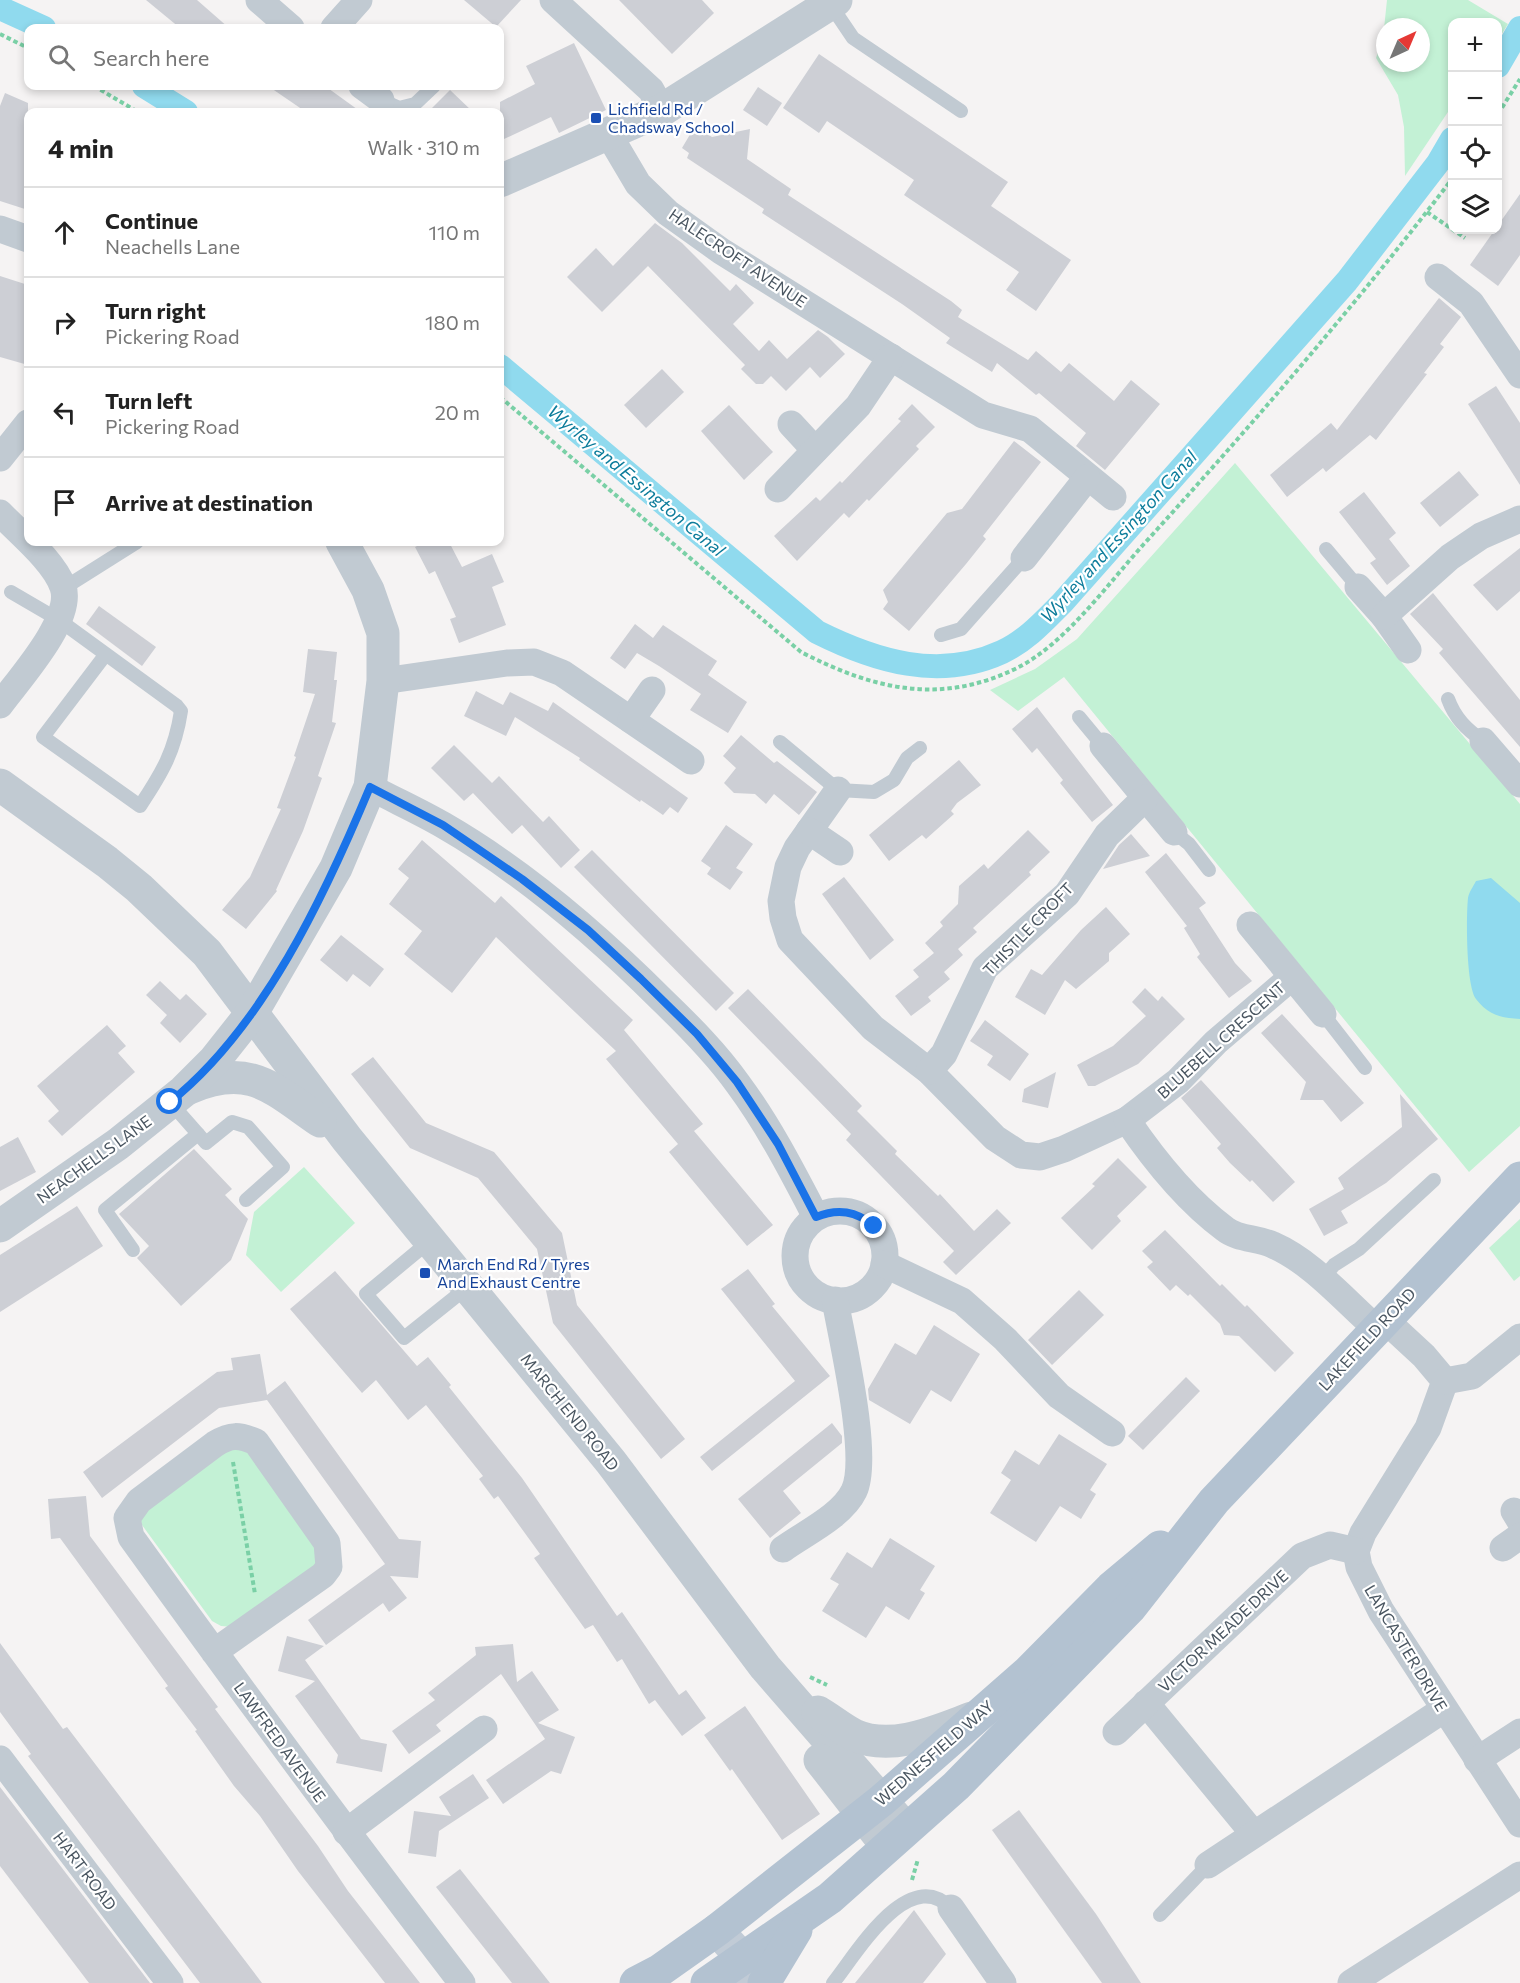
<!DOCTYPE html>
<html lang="en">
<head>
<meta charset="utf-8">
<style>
	:root { --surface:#fff; --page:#f2f2f2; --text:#222; --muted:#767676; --line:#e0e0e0 }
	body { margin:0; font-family:Commissioner,sans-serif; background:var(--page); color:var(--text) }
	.controls { position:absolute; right:18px; top:18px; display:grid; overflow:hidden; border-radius:12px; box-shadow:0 3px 9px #0003 }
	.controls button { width:54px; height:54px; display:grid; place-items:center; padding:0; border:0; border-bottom:2px solid var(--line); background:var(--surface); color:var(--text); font:30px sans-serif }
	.compass { position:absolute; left:1376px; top:18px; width:54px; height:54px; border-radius:50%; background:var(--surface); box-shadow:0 3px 9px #0003; rotate:44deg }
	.stop { position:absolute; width:18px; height:18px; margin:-14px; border:4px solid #1a73e8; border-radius:50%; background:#fff }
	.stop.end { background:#1a73e8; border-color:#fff; box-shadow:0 2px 6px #0008 }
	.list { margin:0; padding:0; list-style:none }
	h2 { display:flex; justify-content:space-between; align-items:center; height:78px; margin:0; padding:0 24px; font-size:26px }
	h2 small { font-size:20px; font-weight:400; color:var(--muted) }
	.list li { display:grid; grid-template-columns:39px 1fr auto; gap:18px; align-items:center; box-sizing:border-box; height:90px; padding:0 24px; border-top:2px solid var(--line) }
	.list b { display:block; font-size:22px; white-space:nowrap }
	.list p { margin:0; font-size:20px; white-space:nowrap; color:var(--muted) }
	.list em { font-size:20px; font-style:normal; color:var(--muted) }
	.icon { flex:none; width:33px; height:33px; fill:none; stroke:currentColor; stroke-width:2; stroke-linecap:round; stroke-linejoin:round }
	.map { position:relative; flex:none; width:1520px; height:1983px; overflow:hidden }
	.search { position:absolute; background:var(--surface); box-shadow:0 3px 9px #0003; left:24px; top:24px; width:480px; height:66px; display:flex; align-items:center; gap:15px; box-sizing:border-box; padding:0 21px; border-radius:12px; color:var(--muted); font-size:22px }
	.panel { position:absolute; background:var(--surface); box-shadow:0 3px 9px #0003; left:24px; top:108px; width:480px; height:438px; border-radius:12px }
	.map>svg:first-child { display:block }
	.green { fill:#c3f1d5; fill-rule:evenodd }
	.water { fill:#90daee }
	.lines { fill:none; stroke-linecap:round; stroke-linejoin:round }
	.canal { stroke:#90daee; stroke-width:24 }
	.building { fill:#cdcfd5 }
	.path { stroke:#7ad0a6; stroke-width:4; stroke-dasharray:4.5 3; stroke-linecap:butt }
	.service { stroke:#c1cad2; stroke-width:14 }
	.minor { stroke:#c1cad2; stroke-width:27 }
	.tertiary { stroke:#c1cad2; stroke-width:33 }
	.secondary { stroke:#c1cbd6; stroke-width:33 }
	.primary { stroke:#b3c2d1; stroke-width:33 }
	.route { stroke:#1a73e8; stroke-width:8 }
	.transit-dot { fill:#1a4fb4; stroke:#fff; stroke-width:2 }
	.labels { text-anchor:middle; stroke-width:4.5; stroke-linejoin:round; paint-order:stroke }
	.transit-label { font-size:16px; fill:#164399; stroke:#fff; text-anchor:start }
	.street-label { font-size:16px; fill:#4a5661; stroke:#fff }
	.water-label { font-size:18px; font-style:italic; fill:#0c7c9b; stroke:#fff }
</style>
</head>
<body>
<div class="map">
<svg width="1520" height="1983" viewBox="0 0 1520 1983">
	<rect width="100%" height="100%" fill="#f5f3f3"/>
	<!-- green -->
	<g class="green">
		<path d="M1387,0H1468L1508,24L1498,40V22H1452V106L1405,176L1404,127L1398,95L1376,58L1383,38ZM1385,27H1421V63H1385Z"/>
		<polygon points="1235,463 1520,804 1520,1126 1469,1172 1064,677 1018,711 990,690 1035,669 1077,639"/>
		<polygon points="304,1167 355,1223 281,1292 246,1255 254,1212"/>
		<polygon points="1520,1219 1520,1276 1514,1281 1489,1248"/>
		<polygon points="233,1445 250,1452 321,1550 316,1567 233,1627 221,1626 212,1621 142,1525 139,1516"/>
	</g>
	<!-- water -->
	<path class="water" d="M1491,878L1520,903V1019C1501,1018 1488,1015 1476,999C1466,986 1466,917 1468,898C1469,892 1473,887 1476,881Z"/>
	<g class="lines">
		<!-- canal -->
		<g class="canal">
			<polyline points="0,8 44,28"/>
			<polyline points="1498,66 1520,28"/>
			<polyline points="144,86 186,112"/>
			<path d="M500,366L817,632C875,661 939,681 1002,652C1026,641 1044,621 1062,603L1347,281L1438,163L1452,139"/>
		</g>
	</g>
	<!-- building -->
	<g class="building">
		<polygon points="146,0 197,0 229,28 180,28"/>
		<polygon points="464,0 521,0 496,27"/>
		<polygon points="619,0 702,0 714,13 672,54"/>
		<polygon points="574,43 606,110 559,133 551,117 504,139 500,129 500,102 535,84 526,66"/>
		<polygon points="819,54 1008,182 991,206 1071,260 1036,311 1006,290 1019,272 904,195 914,180 827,121 819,133 783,108"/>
		<polygon points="268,86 325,86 361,112 306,112"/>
		<polygon points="758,87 782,103 767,126 743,110"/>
		<polygon points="450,90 473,112 428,112"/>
		<polygon points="5,93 28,103 28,210 0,201 0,106"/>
		<polygon points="695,126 712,137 750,129 747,159 791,189 788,195 951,301 962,310 958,317 1028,360 1036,351 1061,372 1069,363 1114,401 1131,380 1160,404 1105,470 1076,446 1086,433 1039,393 1036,395 997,363 992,372 946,343 950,338 902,304 762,213 764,209 687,158 689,153 682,148"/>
		<polygon points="1520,194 1520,255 1498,286 1470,265"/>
		<polygon points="655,223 682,243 730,291 736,284 754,303 733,324 759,351 769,340 787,359 818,330 828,337 845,354 820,378 810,367 786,391 771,376 763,384 756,384 741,369 745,365 648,266 602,312 567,277 596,248 613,266"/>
		<polygon points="0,276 28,285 28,365 0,357"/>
		<polygon points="1439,298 1461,317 1440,344 1444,347 1424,373 1427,374 1376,440 1370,435 1326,472 1323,468 1287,497 1270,475 1331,423 1337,430"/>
		<polygon points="662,369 684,392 646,428 624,405"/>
		<polygon points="1496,386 1520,423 1520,485 1468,404"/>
		<polygon points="912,404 935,427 916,446 919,449 869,501 867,499 849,518 844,513 797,561 774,536 816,497 820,501 840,481 842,483 901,421 898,419"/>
		<polygon points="729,405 773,452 744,480 701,431"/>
		<polygon points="1014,441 1041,462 983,536 986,539 966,564 909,631 883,609 888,602 883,590 947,513 962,509"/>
		<polygon points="1459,471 1479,495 1440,527 1420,503"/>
		<polygon points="1364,492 1396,533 1389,539 1410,566 1387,585 1370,563 1376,559 1339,512"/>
		<polygon points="425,542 449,542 462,567 492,554 504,582 492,587 506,625 459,643 450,619 456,617 435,571 429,574 415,547"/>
		<polygon points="1520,548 1520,591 1497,611 1473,585"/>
		<polygon points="1433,593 1520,700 1520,747 1439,653 1443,649 1410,614"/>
		<polygon points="99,606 156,647 142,666 86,624"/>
		<polygon points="635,624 653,638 663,625 717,661 708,675 747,702 728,733 690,710 701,694 659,666 637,653 625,669 610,658"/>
		<polygon points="308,649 337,652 334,680 337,680 332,722 336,723 318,776 322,778 303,831 276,890 277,891 246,929 222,910 250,877 281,809 277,808 296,757 294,756 315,694 303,692"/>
		<polygon points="476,691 503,705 510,692 548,711 553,702 688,798 678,813 670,807 663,815 641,800 640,802 579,760 580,758 515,717 506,736 464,716"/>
		<polygon points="1037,707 1113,805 1092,822 1060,783 1063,780 1037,748 1032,753 1012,729"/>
		<polygon points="741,735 774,763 777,761 817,792 799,815 774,794 766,804 755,794 734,793 724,783 736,768 723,756"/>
		<polygon points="454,745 492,783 499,776 543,822 549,816 580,850 561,868 522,825 512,834 473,793 464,801 431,768"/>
		<polygon points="959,760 981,785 957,803 951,811 954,814 926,839 922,835 889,861 869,835"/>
		<polygon points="726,825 753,844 736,868 743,872 730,890 707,874 711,868 701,861"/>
		<polygon points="1028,830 1050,852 1029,872 1031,875 973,928 977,932 958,949 963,955 944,972 950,979 928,997 931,1001 911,1016 895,996 919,977 913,970 934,953 925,943 943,926 940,922 958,904 959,886 984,864 988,869"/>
		<polygon points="1131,834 1150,856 1103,869 1119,845"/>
		<polygon points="422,840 495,903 501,896 633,1020 624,1030 703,1124 694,1131 773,1225 747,1246 669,1152 678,1144 606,1059 616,1051 496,937 452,993 404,954 422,931 389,904 409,878 398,869"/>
		<polygon points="592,850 734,993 716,1011 574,867"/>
		<polygon points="1166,853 1206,903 1199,908 1235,963 1252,981 1229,998 1197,957 1200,954 1184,928 1187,926 1145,872"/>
		<polygon points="844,877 894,940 870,960 822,894"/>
		<polygon points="1106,907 1130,934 1109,953 1109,961 1076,989 1065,980 1045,1015 1015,997 1031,969 1042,975 1081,930"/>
		<polygon points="341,935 384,969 370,987 353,974 347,982 320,960"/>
		<polygon points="160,981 180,1000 186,994 207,1014 180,1043 160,1023 167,1015 146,995"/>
		<polygon points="1145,988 1158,1001 1162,996 1185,1019 1138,1064 1095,1086 1088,1086 1077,1065 1113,1046 1146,1016 1132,1002"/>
		<polygon points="748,989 862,1106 857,1111 897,1151 895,1154 938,1196 940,1194 974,1231 997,1209 1011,1223 956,1275 943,1262 954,1251 846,1140 851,1134 728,1008"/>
		<polygon points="1282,1014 1364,1103 1341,1122 1323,1100 1300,1100 1306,1082 1261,1033"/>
		<polygon points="985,1020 1029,1054 1010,1081 987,1065 993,1056 970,1041"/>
		<polygon points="107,1025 126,1046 118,1053 135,1072 62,1136 48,1121 59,1111 37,1086"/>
		<polygon points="373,1057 426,1123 494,1152 562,1233 577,1305 685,1439 661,1459 553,1323 537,1249 478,1178 410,1148 351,1074"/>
		<polygon points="1056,1072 1048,1108 1022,1102 1024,1089"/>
		<polygon points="1201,1080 1295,1182 1273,1202 1252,1180 1250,1182 1230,1163 1217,1148 1221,1144 1181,1098"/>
		<polygon points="1400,1094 1438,1139 1386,1183 1341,1211 1348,1223 1324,1236 1309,1209 1344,1189 1338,1178 1402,1127"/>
		<polygon points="18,1137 36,1172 0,1191 0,1147"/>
		<polygon points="194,1149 232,1189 225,1195 248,1219 231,1260 181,1306 137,1258 149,1246 119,1214"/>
		<polygon points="1118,1158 1147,1187 1117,1216 1121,1221 1092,1250 1061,1218 1095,1186 1092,1184"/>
		<polygon points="77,1206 103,1246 0,1312 0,1255"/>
		<polygon points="1165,1230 1220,1286 1222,1284 1245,1307 1247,1305 1294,1353 1275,1372 1239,1336 1224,1335 1220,1324 1190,1294 1188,1296 1176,1285 1170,1291 1147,1267 1153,1262 1142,1251"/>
		<polygon points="748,1269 775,1304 772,1306 830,1376 712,1471 700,1457 795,1381 721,1289"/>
		<polygon points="335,1271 417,1366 428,1357 451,1385 449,1387 522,1478 617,1616 622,1612 679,1695 686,1690 706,1718 682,1736 655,1700 649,1704 622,1659 617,1662 593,1625 585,1629 534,1558 540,1554 498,1496 494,1499 479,1479 483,1476 426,1405 408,1420 376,1380 362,1393 290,1309"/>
		<polygon points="1079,1290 1104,1315 1052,1365 1028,1340"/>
		<polygon points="934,1325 980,1354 951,1402 931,1390 910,1424 869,1400 868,1389 895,1343 916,1355"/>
		<polygon points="260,1354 267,1395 285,1381 399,1539 421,1541 418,1578 390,1576 407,1598 389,1612 383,1603 326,1645 308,1620 385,1564 267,1400 219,1408 102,1498 83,1472 217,1372 233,1370 231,1358"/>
		<polygon points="1186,1377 1200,1391 1143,1450 1128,1436"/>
		<polygon points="832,1423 842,1436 842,1443 783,1491 801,1513 770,1538 738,1499"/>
		<polygon points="1059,1434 1107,1464 1090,1490 1096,1494 1081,1519 1060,1506 1036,1542 990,1513 1011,1480 1001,1473 1015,1450 1039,1465"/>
		<polygon points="86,1496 90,1536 218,1707 215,1709 318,1846 348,1891 420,1983 385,1983 298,1871 260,1816 234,1786 195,1731 197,1730 165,1688 168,1686 60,1538 51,1539 48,1499"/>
		<polygon points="890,1538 935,1566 920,1590 925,1593 909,1620 886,1606 866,1638 822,1611 839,1584 830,1579 847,1552 872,1568"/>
		<polygon points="287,1636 324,1646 305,1660 361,1739 387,1744 382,1772 336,1763 338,1755 295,1696 315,1681 278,1671"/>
		<polygon points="0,1643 63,1729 67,1727 262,1983 200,1983 28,1756 31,1754 0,1712"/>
		<polygon points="513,1644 517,1682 532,1671 559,1710 538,1723 575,1737 561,1774 551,1771 503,1804 486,1780 545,1739 501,1674 436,1725 441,1731 409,1754 392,1731 435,1700 428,1693 476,1655 475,1647"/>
		<polygon points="745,1706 820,1814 782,1840 732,1769 730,1771 704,1735"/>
		<polygon points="473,1774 489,1798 439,1831 436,1857 408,1853 414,1811 451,1816 439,1797"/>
		<polygon points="0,1787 150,1983 89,1983 0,1866"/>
		<polygon points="1019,1810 1096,1914 1141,1983 1102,1983 992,1830"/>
		<polygon points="460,1869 550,1983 512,1983 466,1925 436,1887"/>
		<polygon points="914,1910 946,1954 923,1983 855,1983"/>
	</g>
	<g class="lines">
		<!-- path -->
		<g class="path">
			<polyline points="0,34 28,48"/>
			<polyline points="94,86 138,112"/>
			<polyline points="1498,114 1520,79"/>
			<polyline points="1427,212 1465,238"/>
			<path d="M500,397L801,652C873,689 940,706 1017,668C1065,644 1107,585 1143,545C1250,427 1355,306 1452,179"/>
			<polyline points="233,1462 255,1594"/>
			<polyline points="810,1677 827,1685"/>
			<polyline points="912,1880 918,1859"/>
		</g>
		<!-- service -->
		<g class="service">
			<polyline points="830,4 853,38 961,111"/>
			<polyline points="381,104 381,100 399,108 415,104 434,86"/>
			<polyline points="1326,549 1358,587"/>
			<polyline points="64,588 137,542"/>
			<path d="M11,592L59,620L177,706L181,711C175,751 162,773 140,806L43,737L106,654"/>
			<polyline points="941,635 961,629 1024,558"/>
			<path d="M1448,699C1455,718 1466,729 1483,741"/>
			<polyline points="1079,717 1103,746"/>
			<polyline points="780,742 838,790 874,792 894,780 907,758 920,748"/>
			<polyline points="1174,832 1189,844 1209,870"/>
			<polyline points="1323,1014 1365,1068"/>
			<polyline points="170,1102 206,1143 232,1122 248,1127 283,1167 246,1200"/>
			<polyline points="431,1240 366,1294 404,1338 469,1286"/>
			<polyline points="133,1250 105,1210 198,1134"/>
			<polyline points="1322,1279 1334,1265 1359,1249 1434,1180"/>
			<polyline points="1160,1915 1208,1865"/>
			<path d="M833,1983C857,1953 908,1865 951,1908"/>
		</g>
		<!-- minor -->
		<g class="minor">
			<polyline points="259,0 291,28"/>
			<polyline points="553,0 651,90 662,110"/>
			<polyline points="334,28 359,0"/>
			<polyline points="362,86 381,100"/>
			<polyline points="609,135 638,184 668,213 721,251 983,415 1030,429 1113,497"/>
			<polyline points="0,229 28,239"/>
			<polyline points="1438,277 1471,303 1520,375"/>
			<polyline points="791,424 815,450"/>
			<polyline points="0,458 28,423"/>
			<polyline points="778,489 858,406 891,357"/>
			<path d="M0,513C19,533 54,561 63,587C74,619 19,679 0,705"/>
			<polyline points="1024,558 1087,478"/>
			<polyline points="1358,587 1384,616 1408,650"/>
			<polyline points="1384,616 1450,557 1481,536 1520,519"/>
			<polyline points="383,681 507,663 534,662 562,673 691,761"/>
			<polyline points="631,720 652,690"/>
			<polyline points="1483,741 1520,784"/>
			<polyline points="1103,746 1174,832"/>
			<path d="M370,787C394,800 419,811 443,825C523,871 596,934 662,1000C689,1026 716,1053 738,1084C769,1126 792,1171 816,1217"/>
			<polyline points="838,790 797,848 788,867 781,901 783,918 790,940 873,1028 929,1071 995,1138 1021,1155 1040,1157 1064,1149 1127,1120 1178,1081 1216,1042 1292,977"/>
			<polyline points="809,831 840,852"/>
			<polyline points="1250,925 1323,1014"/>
			<polyline points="929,1071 944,1054 985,968 1067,894 1107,835 1145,798"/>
			<path d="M1127,1120C1154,1160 1186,1200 1225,1229C1237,1239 1258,1238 1273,1245C1312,1262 1344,1300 1376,1328"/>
			<circle cx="840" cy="1256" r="45"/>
			<polyline points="884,1264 962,1301 1005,1339 1059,1396 1112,1433"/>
			<polyline points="1384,1319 1424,1356 1445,1381 1428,1428 1363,1533 1356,1551 1359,1567 1381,1611 1520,1824"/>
			<polyline points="1445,1381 1472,1376 1520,1337"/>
			<polyline points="1514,1511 1520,1521"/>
			<polyline points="1503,1548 1520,1536"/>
			<path d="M783,1549C805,1533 842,1516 854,1491C870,1457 842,1340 835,1300"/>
			<path d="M214,1652L323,1575L329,1567L327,1543L256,1442C239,1435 231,1434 215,1444L139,1501L127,1518L131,1537C239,1687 349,1836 462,1983"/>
			<polyline points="1146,1703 1253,1833"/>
			<polyline points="1116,1732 1302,1556 1330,1545 1356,1551"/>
			<polyline points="0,1759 170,1983"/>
			<polyline points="1477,1760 1520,1732"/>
			<polyline points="346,1832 484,1729"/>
			<polyline points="1208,1865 1443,1710"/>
			<polyline points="951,1908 1003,1983"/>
			<polyline points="1351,1983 1520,1875"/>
		</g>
		<!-- tertiary -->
		<g class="tertiary">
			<polyline points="500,181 662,110 836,0"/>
			<polyline points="0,785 107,862 139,888 207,953 347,1139 611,1462 765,1667 906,1829"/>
			<path d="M189,1088C250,1062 272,1088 320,1121"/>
			<polyline points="0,1226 118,1144 184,1091 214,1061 252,1013 336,868 370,787 383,681 383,633 368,590 342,542"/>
			<path d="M818,1712C830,1719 842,1729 854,1735C892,1752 937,1731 972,1718"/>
			<polyline points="820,1760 887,1846"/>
		</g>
		<!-- secondary -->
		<polyline class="secondary" points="717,1930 743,1959 749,1983"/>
		<!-- primary -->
		<g class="primary">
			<polyline points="636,1983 659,1971 717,1930 881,1801 1027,1673 1111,1588 1160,1547"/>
			<polyline points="707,1983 830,1898 956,1786 1130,1608 1214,1501 1520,1178"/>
			<polyline points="764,1983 796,1930"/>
		</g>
	</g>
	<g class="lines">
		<!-- route -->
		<path class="route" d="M170,1102C263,1028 325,895 370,787L443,825L522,879L588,930L641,979L697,1034L737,1082L778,1144L816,1217C838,1208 856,1211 874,1226"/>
	</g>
	<!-- markers -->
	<g class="transit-dot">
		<rect x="590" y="112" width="12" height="12" rx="3"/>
		<rect x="419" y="1267" width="12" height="12" rx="3"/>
	</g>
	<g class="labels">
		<!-- transit labels -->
		<g class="transit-label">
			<text x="608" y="115">Lichfield Rd /<tspan x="608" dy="18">Chadsway School</tspan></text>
			<text x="437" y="1270">March End Rd / Tyres<tspan x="437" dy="18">And Exhaust Centre</tspan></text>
		</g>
		<!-- street labels -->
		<g class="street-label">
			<text transform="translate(738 258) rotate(34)" y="6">HALECROFT AVENUE</text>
			<text transform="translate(1028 929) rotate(-46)" y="6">THISTLE CROFT</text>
			<text transform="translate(1221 1040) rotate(-42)" y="6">BLUEBELL CRESCENT</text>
			<text transform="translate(94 1159) rotate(-36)" y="6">NEACHELLS LANE</text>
			<text transform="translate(1367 1339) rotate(-47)" y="6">LAKEFIELD ROAD</text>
			<text transform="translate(570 1412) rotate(51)" y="6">MARCH END ROAD</text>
			<text transform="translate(1223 1631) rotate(-43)" y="6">VICTOR MEADE DRIVE</text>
			<text transform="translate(1406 1648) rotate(59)" y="6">LANCASTER DRIVE</text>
			<text transform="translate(280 1742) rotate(54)" y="6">LAWFRED AVENUE</text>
			<text transform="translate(934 1753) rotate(-41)" y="6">WEDNESFIELD WAY</text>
			<text transform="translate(85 1871) rotate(53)" y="6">HART ROAD</text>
		</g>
		<!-- water labels -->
		<g class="water-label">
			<text transform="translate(636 481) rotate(40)" y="6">Wyrley and Essington Canal</text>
			<text transform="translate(1119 537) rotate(-48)" y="6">Wyrley and Essington Canal</text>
		</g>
	</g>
</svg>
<div class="controls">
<button>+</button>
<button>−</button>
<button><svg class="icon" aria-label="locate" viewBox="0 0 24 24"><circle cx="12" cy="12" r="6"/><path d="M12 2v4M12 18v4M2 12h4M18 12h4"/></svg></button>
<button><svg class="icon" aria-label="layers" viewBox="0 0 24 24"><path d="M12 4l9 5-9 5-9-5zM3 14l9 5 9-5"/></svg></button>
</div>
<svg class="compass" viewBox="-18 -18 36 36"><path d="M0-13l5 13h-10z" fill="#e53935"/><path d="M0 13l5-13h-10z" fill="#767676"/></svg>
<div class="stop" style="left:170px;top:1102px"></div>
<div class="stop end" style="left:874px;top:1226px"></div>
<div class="search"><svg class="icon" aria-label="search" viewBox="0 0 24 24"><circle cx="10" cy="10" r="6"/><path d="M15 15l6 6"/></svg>Search here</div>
<section class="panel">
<h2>4 min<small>Walk · 310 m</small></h2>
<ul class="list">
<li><svg class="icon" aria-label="ahead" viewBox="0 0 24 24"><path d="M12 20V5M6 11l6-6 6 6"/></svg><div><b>Continue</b><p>Neachells Lane</p></div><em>110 m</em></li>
<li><svg class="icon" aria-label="right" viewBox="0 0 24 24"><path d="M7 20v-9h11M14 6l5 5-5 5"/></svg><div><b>Turn right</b><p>Pickering Road</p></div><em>180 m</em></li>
<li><svg class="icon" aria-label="left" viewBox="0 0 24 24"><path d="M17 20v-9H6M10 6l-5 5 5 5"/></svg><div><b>Turn left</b><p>Pickering Road</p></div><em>20 m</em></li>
<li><svg class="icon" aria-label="arrive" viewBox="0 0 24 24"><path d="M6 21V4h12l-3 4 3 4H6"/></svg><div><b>Arrive at destination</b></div></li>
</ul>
</section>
</div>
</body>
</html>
